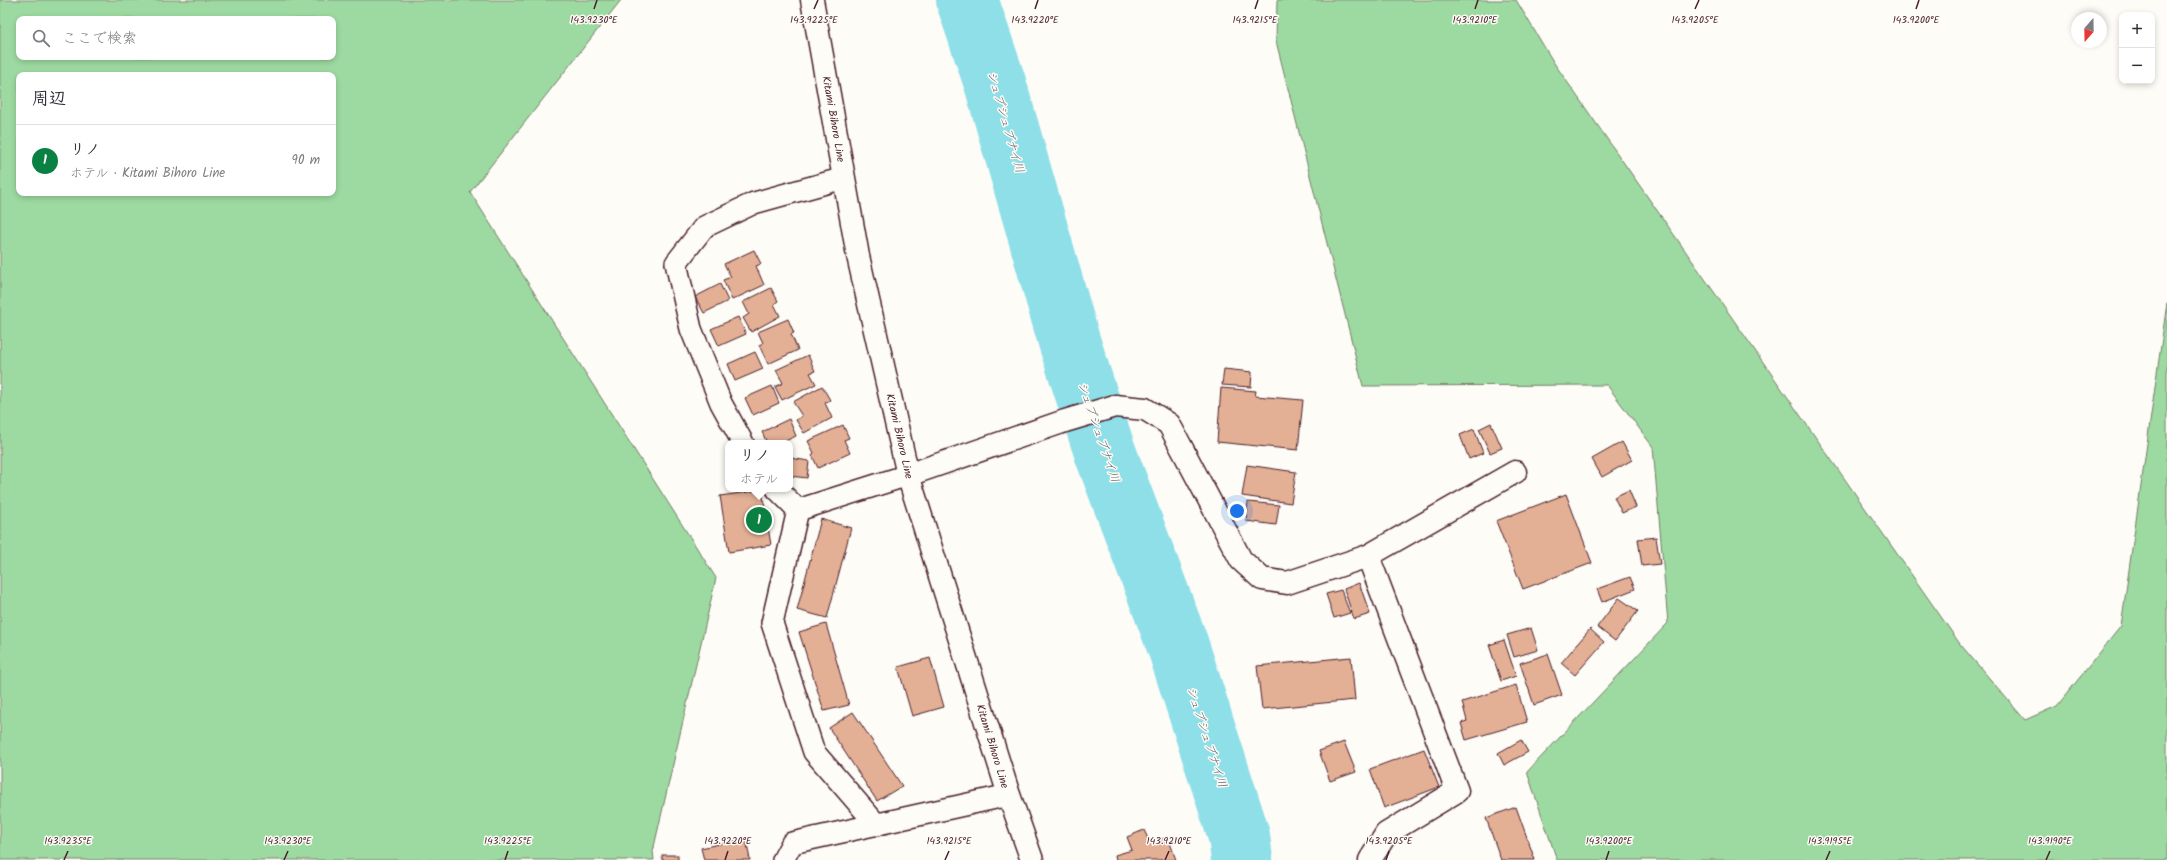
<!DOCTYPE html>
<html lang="ja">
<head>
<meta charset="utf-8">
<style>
	:root { --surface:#fff; --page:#f7f7f7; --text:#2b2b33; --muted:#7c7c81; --line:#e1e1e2; --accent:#0b8043 }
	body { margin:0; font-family:Kalam,"Klee One",sans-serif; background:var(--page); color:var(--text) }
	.controls { position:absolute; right:12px; top:12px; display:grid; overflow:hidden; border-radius:8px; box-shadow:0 2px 6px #0003 }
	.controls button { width:36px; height:36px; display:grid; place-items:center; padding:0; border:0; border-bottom:1px solid var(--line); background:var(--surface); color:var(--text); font:20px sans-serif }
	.compass { position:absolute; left:2071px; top:12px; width:36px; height:36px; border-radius:50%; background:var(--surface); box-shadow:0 2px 6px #0003; rotate:200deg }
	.you { position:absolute; left:1237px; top:511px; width:14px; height:14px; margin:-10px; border:3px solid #fff; border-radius:50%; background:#1a73e8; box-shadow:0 0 0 6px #1a73e833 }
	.badge { display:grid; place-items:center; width:26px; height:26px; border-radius:50%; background:var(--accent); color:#fff; font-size:13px; font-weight:700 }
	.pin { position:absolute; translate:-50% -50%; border:2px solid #fff; box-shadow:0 1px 4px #0006 }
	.popup { position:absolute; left:725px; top:440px; width:68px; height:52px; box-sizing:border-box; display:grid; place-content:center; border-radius:8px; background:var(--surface); filter:drop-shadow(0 1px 3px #0005); font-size:13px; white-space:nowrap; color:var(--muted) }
	.popup b { font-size:15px; color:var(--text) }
	.popup::after { content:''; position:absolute; left:50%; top:100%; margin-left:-8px; border:8px solid transparent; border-top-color:var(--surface) }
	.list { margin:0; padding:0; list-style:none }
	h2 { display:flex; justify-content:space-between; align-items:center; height:52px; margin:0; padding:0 16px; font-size:17px }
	h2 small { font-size:13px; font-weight:400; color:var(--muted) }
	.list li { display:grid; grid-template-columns:26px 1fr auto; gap:12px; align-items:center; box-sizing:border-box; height:72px; padding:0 16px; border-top:1px solid var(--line) }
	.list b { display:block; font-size:15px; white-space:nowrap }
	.list p { margin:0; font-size:13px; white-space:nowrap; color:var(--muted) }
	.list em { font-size:13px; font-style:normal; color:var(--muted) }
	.icon { flex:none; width:22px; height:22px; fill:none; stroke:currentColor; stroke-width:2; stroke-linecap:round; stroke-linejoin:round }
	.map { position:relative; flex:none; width:2167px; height:860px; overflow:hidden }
	.search { position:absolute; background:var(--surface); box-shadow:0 2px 6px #0003; left:16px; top:16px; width:320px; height:44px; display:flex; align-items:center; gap:10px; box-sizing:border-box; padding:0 14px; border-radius:8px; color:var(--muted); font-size:15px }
	.panel { position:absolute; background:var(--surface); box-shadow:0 2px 6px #0003; left:16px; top:72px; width:320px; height:124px; border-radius:8px }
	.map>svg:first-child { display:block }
	.green { fill:#9ddaa1; stroke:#747c66; fill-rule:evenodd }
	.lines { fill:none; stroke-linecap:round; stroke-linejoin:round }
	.river { stroke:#8edfe8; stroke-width:62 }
	.building { fill:#e3b095; stroke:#4a1f2b }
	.service-casing { stroke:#4a1f2b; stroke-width:24 }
	.minor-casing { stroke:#4a1f2b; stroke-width:25 }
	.secondary-casing { stroke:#4a1f2b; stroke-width:25 }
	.service { stroke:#fdfcf7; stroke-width:21 }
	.minor { stroke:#fdfcf7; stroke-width:22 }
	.secondary { stroke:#fdfcf7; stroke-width:22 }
	.ticks { fill:none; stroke:#4a1f2b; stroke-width:1.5 }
	.labels { text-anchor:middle; stroke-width:3; stroke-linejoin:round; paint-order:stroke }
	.street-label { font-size:11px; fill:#4a1f2b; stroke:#fdfcf7 }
	.water-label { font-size:12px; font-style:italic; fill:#5e5964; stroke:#fdfcf7 }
	.ticks-label { font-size:10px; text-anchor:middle; fill:#4a1f2b; stroke:#fdfcf7; stroke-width:3; stroke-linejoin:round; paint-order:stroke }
</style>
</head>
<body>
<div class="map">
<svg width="2167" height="860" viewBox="0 0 2167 860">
	<rect width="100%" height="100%" fill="#fdfcf7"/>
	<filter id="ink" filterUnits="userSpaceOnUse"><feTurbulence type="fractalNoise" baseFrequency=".025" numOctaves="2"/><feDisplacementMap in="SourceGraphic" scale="8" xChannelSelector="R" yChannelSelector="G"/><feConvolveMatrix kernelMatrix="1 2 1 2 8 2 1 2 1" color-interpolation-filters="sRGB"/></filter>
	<g filter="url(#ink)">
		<!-- green -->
		<g class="green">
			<path d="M0,0H621L470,192L716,578L653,851L654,860H0ZM19,19H333V57H19ZM19,75H333V193H19Z"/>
			<polygon points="1277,0 1516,0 1554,63 1960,644 2025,720 2057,706 2121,626 2167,303 2167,860 1557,860 1527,772 1668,623 1653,447 1607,385 1363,386 1276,41"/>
		</g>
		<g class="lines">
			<!-- river -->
			<polyline class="river" points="967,0 995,83 1069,341 1105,452 1178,646 1239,836 1242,860"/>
		</g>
		<!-- building -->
		<g class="building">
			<polygon points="754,250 761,264 756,266 764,285 732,300 723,280 731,277 724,264"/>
			<polygon points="720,284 728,301 704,313 695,297"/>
			<polygon points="771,288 778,301 774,304 780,316 751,332 743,318 749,314 743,302"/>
			<polygon points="738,317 746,334 719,346 711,329"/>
			<polygon points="788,319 794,333 791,334 798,350 768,364 759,345 763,343 758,332"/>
			<polygon points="755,352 763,369 735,381 728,364"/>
			<polygon points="808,355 815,371 810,373 816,384 782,400 775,387 783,383 776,370"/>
			<polygon points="1224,369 1252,372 1251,387 1222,385"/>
			<polygon points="772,386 779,403 753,415 745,398"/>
			<polygon points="822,386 830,400 825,403 832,418 804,433 796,420 802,416 793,402"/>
			<polygon points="1221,388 1256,391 1255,396 1303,400 1298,450 1217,442"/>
			<polygon points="789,419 796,436 781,443 767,443 762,432"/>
			<polygon points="1491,423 1502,448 1490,453 1479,429"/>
			<polygon points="843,425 849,438 844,440 850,453 818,468 812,455 814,453 808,441"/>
			<polygon points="1474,429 1483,453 1469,459 1460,435"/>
			<polygon points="1622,442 1632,460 1602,477 1592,459"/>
			<polygon points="790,458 809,461 807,478 790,476"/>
			<polygon points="1247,465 1296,472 1291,503 1242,496"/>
			<polygon points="762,490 771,545 729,552 720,496"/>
			<polygon points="1629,490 1636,507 1622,513 1614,497"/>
			<polygon points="1566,494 1592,563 1523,589 1496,521"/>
			<polygon points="1248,502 1279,505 1276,525 1246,521"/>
			<polygon points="821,519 851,528 827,618 797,610"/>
			<polygon points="1656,537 1660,564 1642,566 1638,539"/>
			<polygon points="1630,577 1635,589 1602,602 1597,589"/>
			<polygon points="1359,583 1370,614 1354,619 1344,589"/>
			<polygon points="1341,590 1350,613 1334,618 1326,594"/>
			<polygon points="1619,598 1638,611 1615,641 1597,627"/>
			<polygon points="826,624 849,705 824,711 799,632"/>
			<polygon points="1531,628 1538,650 1514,657 1507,635"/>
			<polygon points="1590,629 1604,642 1575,675 1561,663"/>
			<polygon points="1504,640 1516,676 1501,681 1489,645"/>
			<polygon points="1548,654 1562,695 1534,705 1520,663"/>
			<polygon points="1351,657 1355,700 1262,709 1257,666"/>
			<polygon points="930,658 944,707 912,716 898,667"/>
			<polygon points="1516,685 1527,722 1466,740 1461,723 1467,721 1462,702"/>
			<polygon points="853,712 902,786 877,801 829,728"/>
			<polygon points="1521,740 1528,752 1504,765 1498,753"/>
			<polygon points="1344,742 1356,772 1330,781 1319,751"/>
			<polygon points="1424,749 1439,787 1384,808 1370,769"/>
			<polygon points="1516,807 1535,860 1501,860 1486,818"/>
			<polygon points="1144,830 1150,843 1168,837 1176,860 1116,860 1115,855 1132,850 1127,837"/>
			<polygon points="746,838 750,860 704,860 701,848"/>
			<rect x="662" y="855" width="16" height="5"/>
		</g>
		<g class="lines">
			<defs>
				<g id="service">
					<polyline points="743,443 721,403 691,329 676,263 704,227 754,203 844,178"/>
					<polyline points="777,489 798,510"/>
					<polyline points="877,825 814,752 772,623 798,510 908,475"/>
					<polyline points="783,860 792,843 1009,795"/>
				</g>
				<g id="minor">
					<polyline points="908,475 1065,421 1115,406 1145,409 1169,424 1241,560 1262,579 1287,583 1368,556 1515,472"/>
					<polyline points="1368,556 1457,791 1386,834 1370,860"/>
				</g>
				<polyline id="secondary" points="812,0 858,256 908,475 1009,795 1032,860"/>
			</defs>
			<!-- service casing -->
			<use href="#service" class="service-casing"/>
			<!-- minor casing -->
			<use href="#minor" class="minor-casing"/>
			<!-- secondary casing -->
			<use href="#secondary" class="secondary-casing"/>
			<!-- service -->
			<use href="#service" class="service"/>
			<!-- minor -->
			<use href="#minor" class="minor"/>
			<!-- secondary -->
			<use href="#secondary" class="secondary"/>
		</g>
	</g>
	<!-- ticks -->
	<path class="ticks" d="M594,9L597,0M814,9L818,0M1035,9L1038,0M1255,9L1258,0M1475,9L1478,0M1695,9L1699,0M1916,9L1919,0M64,860L68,851M284,860L288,851M505,860L508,851M725,860L728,851M945,860L949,851M1165,860L1169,851M1386,860L1389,851M1606,860L1609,851M1826,860L1830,851M2046,860L2050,851"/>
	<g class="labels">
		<!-- street labels -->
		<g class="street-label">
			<text transform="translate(834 119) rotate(80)" y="4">Kitami Bihoro Line</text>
			<text transform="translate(900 436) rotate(77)" y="4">Kitami Bihoro Line</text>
			<text transform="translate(993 746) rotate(73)" y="4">Kitami Bihoro Line</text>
		</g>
		<!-- water labels -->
		<g class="water-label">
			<text transform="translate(1006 122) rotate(74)" y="4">シュブシュブナイ川</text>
			<text transform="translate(1099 432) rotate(71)" y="4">シュブシュブナイ川</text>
			<text transform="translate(1207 737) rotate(72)" y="4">シュブシュブナイ川</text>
		</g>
	</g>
	<g class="ticks-label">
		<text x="594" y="23">143.9230°E</text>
		<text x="814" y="23">143.9225°E</text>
		<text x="1035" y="23">143.9220°E</text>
		<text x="1255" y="23">143.9215°E</text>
		<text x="1475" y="23">143.9210°E</text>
		<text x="1695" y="23">143.9205°E</text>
		<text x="1916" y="23">143.9200°E</text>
		<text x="68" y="844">143.9235°E</text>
		<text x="288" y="844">143.9230°E</text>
		<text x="508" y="844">143.9225°E</text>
		<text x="728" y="844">143.9220°E</text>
		<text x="949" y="844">143.9215°E</text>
		<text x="1169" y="844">143.9210°E</text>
		<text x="1389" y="844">143.9205°E</text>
		<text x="1609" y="844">143.9200°E</text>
		<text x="1830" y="844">143.9195°E</text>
		<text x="2050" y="844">143.9190°E</text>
	</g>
</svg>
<div class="controls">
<button>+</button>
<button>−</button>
</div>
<svg class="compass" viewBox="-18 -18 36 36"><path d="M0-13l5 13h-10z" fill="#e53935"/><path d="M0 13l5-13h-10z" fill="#7c7c81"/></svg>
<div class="you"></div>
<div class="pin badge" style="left:759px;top:520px">1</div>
<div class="popup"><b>リノ</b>ホテル</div>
<div class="search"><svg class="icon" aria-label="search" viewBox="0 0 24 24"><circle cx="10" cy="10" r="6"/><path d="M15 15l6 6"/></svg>ここで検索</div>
<section class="panel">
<h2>周辺<small></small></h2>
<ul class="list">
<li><span class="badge">1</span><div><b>リノ</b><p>ホテル · Kitami Bihoro Line</p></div><em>90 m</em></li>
</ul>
</section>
</div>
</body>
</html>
